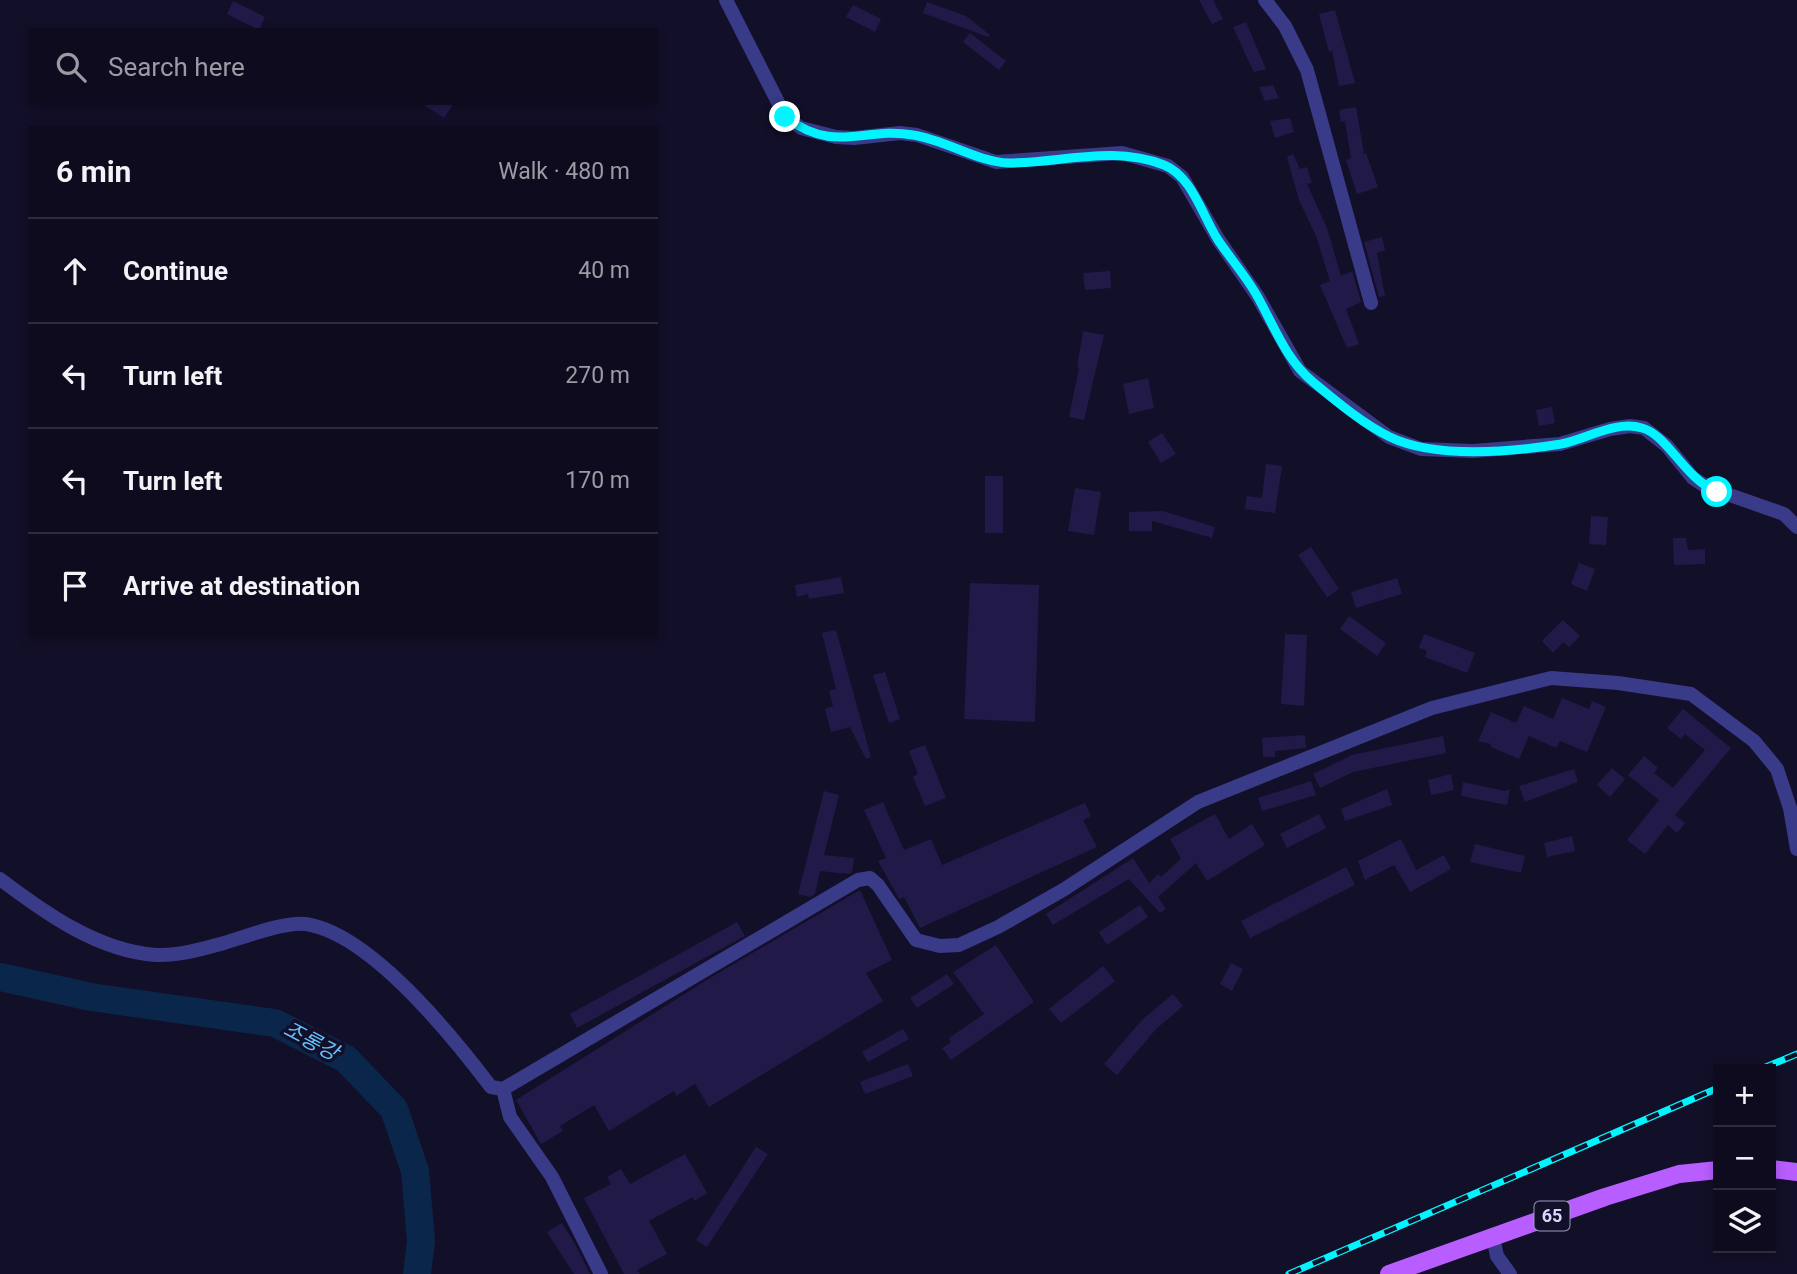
<!DOCTYPE html>
<html lang="en">
<head>
<meta charset="utf-8">
<style>
	:root { --surface:#0e0b1e; --page:#171427; --text:#f1f3f6; --muted:#9b9ba4; --line:#2e2b3c }
	body { margin:0; font-family:Roboto,"Noto Sans KR",sans-serif; background:var(--page); color:var(--text) }
	.controls { position:absolute; right:21px; bottom:21px; display:grid; overflow:hidden; border-radius:0px; box-shadow:0 4px 10px #0003 }
	.controls button { width:63px; height:63px; display:grid; place-items:center; padding:0; border:0; border-bottom:2px solid var(--line); background:var(--surface); color:var(--text); font:35px sans-serif }
	.stop { position:absolute; width:21px; height:21px; margin:-16px; border:5px solid #02f5ff; border-radius:50%; background:#fff }
	.stop.end { background:#02f5ff; border-color:#fff; box-shadow:0 2px 7px #0008 }
	.list { margin:0; padding:0; list-style:none }
	h2 { display:flex; justify-content:space-between; align-items:center; height:91px; margin:0; padding:0 28px; font-size:30px }
	h2 small { font-size:23px; font-weight:400; color:var(--muted) }
	.list li { display:grid; grid-template-columns:46px 1fr auto; gap:21px; align-items:center; box-sizing:border-box; height:105px; padding:0 28px; border-top:2px solid var(--line) }
	.list b { display:block; font-size:26px; white-space:nowrap }
	.list em { font-size:23px; font-style:normal; color:var(--muted) }
	.icon { flex:none; width:38px; height:38px; fill:none; stroke:currentColor; stroke-width:2; stroke-linecap:round; stroke-linejoin:round }
	.map { position:relative; flex:none; width:1797px; height:1274px; overflow:hidden }
	.search { position:absolute; background:var(--surface); box-shadow:0 4px 10px #0003; left:28px; top:28px; width:630px; height:77px; display:flex; align-items:center; gap:18px; box-sizing:border-box; padding:0 24px; border-radius:0px; color:var(--muted); font-size:26px }
	.panel { position:absolute; background:var(--surface); box-shadow:0 4px 10px #0003; left:28px; top:126px; width:630px; height:511px; border-radius:0px }
	.map>svg:first-child { display:block }
	.lines { fill:none; stroke-linecap:round; stroke-linejoin:round }
	.river { stroke:#0b264b; stroke-width:28 }
	.building { fill:#211a49 }
	.street { stroke:#393a88; stroke-width:14 }
	.primary { stroke:#b85dff; stroke-width:18 }
	.rail-casing { stroke:#02f5ff; stroke-width:7 }
	.rail { stroke:#120f28; stroke-width:4.5; stroke-dasharray:13; stroke-linecap:butt }
	.route { stroke:#02f5ff; stroke-width:9 }
	.labels { text-anchor:middle; stroke-width:7; stroke-linejoin:round; paint-order:stroke }
	.shield { fill:#120f28; stroke:#9d9abe; stroke-width:2 }
	.shield-label { font-size:18px; font-weight:bold; fill:#d8d6ff }
	.water-label { font-size:21px; font-style:italic; fill:#64c1ff; stroke:#120f28 }
</style>
</head>
<body>
<div class="map">
<svg width="1797" height="1274" viewBox="0 0 1797 1274">
	<rect width="100%" height="100%" fill="#120f28"/>
	<g class="lines">
		<!-- river -->
		<polyline class="river" points="0,977 91,997 275,1023 346,1059 394,1109 415,1171 421,1241 417,1274"/>
	</g>
	<!-- building -->
	<g class="building">
		<polygon points="1199,0 1213,0 1223,19 1212,24"/>
		<polygon points="233,1 265,17 259,30 227,14"/>
		<polygon points="927,2 966,16 990,35 988,37 923,13"/>
		<polygon points="853,5 881,19 875,32 846,17"/>
		<polygon points="1335,10 1355,83 1339,86 1332,51 1329,52 1319,14"/>
		<polygon points="1246,22 1266,69 1254,72 1248,60 1233,27"/>
		<polygon points="970,33 1006,61 999,70 963,42"/>
		<polygon points="1273,85 1279,98 1265,101 1259,87"/>
		<polygon points="421,103 454,103 444,118"/>
		<polygon points="1356,107 1364,154 1366,153 1378,187 1357,194 1346,160 1351,158 1345,121 1341,122 1339,110"/>
		<polygon points="1290,118 1294,132 1275,138 1270,121"/>
		<polygon points="1293,154 1300,169 1307,167 1312,183 1307,184 1327,228 1341,276 1352,271 1361,302 1346,309 1359,344 1347,348 1320,285 1330,281 1316,236 1299,200 1287,157"/>
		<polygon points="1382,237 1385,250 1377,253 1385,296 1379,297 1364,242"/>
		<polygon points="1110,271 1111,288 1085,290 1083,273"/>
		<polygon points="1083,331 1104,335 1084,420 1069,417 1079,368 1077,367"/>
		<polygon points="1148,378 1154,408 1129,414 1123,384"/>
		<polygon points="1552,407 1555,423 1539,426 1536,410"/>
		<polygon points="1162,433 1176,454 1161,463 1148,442"/>
		<polygon points="1266,464 1282,466 1275,513 1245,509 1247,496 1262,498"/>
		<rect x="985" y="476" width="18" height="57"/>
		<polygon points="1075,488 1101,492 1094,535 1068,531"/>
		<polygon points="1163,511 1215,527 1212,538 1152,521 1152,531 1129,531 1129,512"/>
		<polygon points="1591,516 1608,517 1606,545 1589,544"/>
		<polygon points="1673,538 1686,538 1688,550 1705,549 1705,564 1674,565"/>
		<polygon points="1311,547 1339,589 1327,597 1298,555"/>
		<polygon points="1579,563 1595,569 1587,591 1571,584"/>
		<polygon points="841,577 844,593 809,599 808,594 797,597 795,585"/>
		<polygon points="1397,578 1402,594 1356,608 1351,592"/>
		<polygon points="970,583 1039,585 1035,722 964,719"/>
		<polygon points="1349,616 1386,643 1377,656 1340,629"/>
		<polygon points="1563,620 1580,636 1569,647 1563,642 1553,653 1542,641"/>
		<polygon points="836,630 871,757 866,759 850,727 831,732 825,709 833,706 829,691 836,689 822,633"/>
		<polygon points="1285,634 1307,635 1304,706 1281,704"/>
		<polygon points="1424,634 1475,653 1467,673 1425,657 1427,651 1419,648"/>
		<polygon points="885,672 900,719 889,723 873,675"/>
		<polygon points="1562,698 1589,709 1592,701 1606,707 1587,752 1560,741 1556,748 1529,736 1519,759 1491,747 1491,744 1478,741 1491,712 1516,723 1524,706 1553,719"/>
		<polygon points="1683,709 1731,748 1675,815 1685,823 1677,833 1668,825 1645,854 1627,840 1659,800 1628,775 1644,756 1658,768 1654,773 1673,788 1705,750 1685,734 1681,739 1667,728"/>
		<polygon points="1305,735 1306,748 1275,751 1275,757 1263,757 1262,738"/>
		<polygon points="1443,736 1446,753 1353,772 1320,788 1313,774 1352,755"/>
		<polygon points="925,745 946,798 925,806 913,777 918,774 909,751"/>
		<polygon points="1612,768 1625,779 1610,797 1597,785"/>
		<polygon points="1574,769 1578,782 1525,802 1519,786"/>
		<polygon points="1451,774 1454,790 1431,795 1428,780"/>
		<polygon points="1311,781 1316,795 1262,811 1258,798"/>
		<polygon points="1463,782 1505,791 1510,789 1507,805 1461,796"/>
		<polygon points="1387,789 1392,805 1345,821 1341,809"/>
		<polygon points="824,791 839,795 824,855 854,858 852,873 848,874 820,871 815,894 810,897 798,894"/>
		<polygon points="883,802 904,850 931,839 942,865 1085,803 1091,816 1083,820 1097,847 920,928 904,897 899,899 878,861 886,858 864,810"/>
		<polygon points="1215,814 1229,839 1252,824 1265,845 1207,881 1196,863 1158,897 1166,909 1160,913 1129,879 1053,925 1046,914 1133,858 1149,883 1158,874 1161,877 1181,859 1170,839"/>
		<polygon points="1319,814 1326,828 1287,848 1280,834"/>
		<polygon points="1572,836 1575,851 1547,857 1544,843"/>
		<polygon points="1401,839 1416,870 1444,855 1451,869 1410,892 1394,865 1365,880 1358,861"/>
		<polygon points="1475,844 1525,856 1521,873 1470,862"/>
		<polygon points="1346,867 1355,885 1250,938 1241,921"/>
		<polygon points="860,890 892,960 866,973 883,1001 709,1107 695,1084 676,1096 674,1091 609,1131 594,1105 560,1126 563,1131 541,1144 516,1100 710,978"/>
		<polygon points="1140,905 1148,917 1107,945 1099,932"/>
		<polygon points="737,922 745,936 577,1028 570,1014"/>
		<polygon points="996,945 1034,1002 951,1060 942,1048 951,1042 949,1038 984,1014 953,972"/>
		<polygon points="1231,963 1243,969 1232,991 1220,984"/>
		<polygon points="1103,966 1115,981 1061,1023 1049,1009"/>
		<polygon points="947,974 954,984 917,1008 910,998"/>
		<polygon points="1173,994 1183,1006 1156,1029 1117,1075 1104,1064 1142,1020"/>
		<polygon points="903,1029 909,1039 868,1062 862,1052"/>
		<polygon points="908,1064 913,1076 865,1094 860,1082"/>
		<polygon points="756,1147 768,1154 707,1247 696,1240"/>
		<polygon points="685,1154 707,1193 694,1201 693,1197 649,1221 667,1254 637,1270 640,1274 624,1274 584,1198 611,1184 607,1177 621,1169 630,1184"/>
		<polygon points="562,1223 575,1244 590,1274 574,1274 547,1232"/>
	</g>
	<g class="lines">
		<!-- street -->
		<g class="street">
			<polyline points="726,0 785,116 801,128 836,137 854,138 900,133 917,135 996,162 1122,153 1168,166 1182,177 1218,239 1258,297 1300,371 1389,437 1421,449 1473,451 1560,444 1610,429 1630,426 1644,428 1667,446 1693,478 1707,487 1784,514 1797,527"/>
			<polyline points="1265,0 1285,26 1307,70 1371,303"/>
			<path d="M0,879C45,913 98,951 156,955C179,956 202,949 224,943C245,937 285,921 306,924C371,934 453,1037 491,1087L503,1089L858,880L870,878L878,885L916,940L940,946L959,945L998,927L1063,890L1198,802L1432,708L1551,678L1618,683L1691,694L1754,741L1777,769L1790,808L1797,849"/>
			<polyline points="503,1089 510,1117 552,1177 601,1274"/>
			<polyline points="1493,1237 1497,1256 1510,1274"/>
		</g>
		<!-- primary -->
		<g class="primary">
			<polyline points="1771,1169 1797,1172"/>
			<polyline points="1389,1274 1605,1197 1679,1174 1718,1170"/>
		</g>
		<defs>
			<g id="rail">
				<polyline points="1761,1069 1797,1054"/>
				<polyline points="1289,1274 1718,1088"/>
			</g>
		</defs>
		<!-- rail casing -->
		<use href="#rail" class="rail-casing"/>
		<!-- rail -->
		<use href="#rail" class="rail"/>
	</g>
	<g class="lines">
		<!-- route -->
		<path class="route" d="M785,117C836,155 864,126 913,135C946,140 977,162 1009,163C1062,163 1113,145 1164,165C1192,176 1202,215 1218,240C1230,258 1245,275 1256,294C1274,325 1285,359 1313,382C1336,401 1363,424 1390,437C1435,459 1513,452 1561,444C1586,439 1616,420 1642,428C1668,435 1683,477 1717,492"/>
	</g>
	<g class="labels">
		<!-- shield labels -->
		<rect class="shield" x="1534.5" y="1201.5" width="35" height="29" rx="5"/>
		<g class="shield-label">
			<text x="1552" y="1222">65</text>
		</g>
		<!-- water labels -->
		<g class="water-label">
			<text transform="translate(311 1041) rotate(28)" y="7">조롱강</text>
		</g>
	</g>
</svg>
<div class="controls">
<button>+</button>
<button>−</button>
<button><svg class="icon" aria-label="layers" viewBox="0 0 24 24"><path d="M12 4l9 5-9 5-9-5zM3 14l9 5 9-5"/></svg></button>
</div>
<div class="stop" style="left:1717px;top:492px"></div>
<div class="stop end" style="left:785px;top:117px"></div>
<div class="search"><svg class="icon" aria-label="search" viewBox="0 0 24 24"><circle cx="10" cy="10" r="6"/><path d="M15 15l6 6"/></svg>Search here</div>
<section class="panel">
<h2>6 min<small>Walk · 480 m</small></h2>
<ul class="list">
<li><svg class="icon" aria-label="ahead" viewBox="0 0 24 24"><path d="M12 20V5M6 11l6-6 6 6"/></svg><div><b>Continue</b></div><em>40 m</em></li>
<li><svg class="icon" aria-label="left" viewBox="0 0 24 24"><path d="M17 20v-9H6M10 6l-5 5 5 5"/></svg><div><b>Turn left</b></div><em>270 m</em></li>
<li><svg class="icon" aria-label="left" viewBox="0 0 24 24"><path d="M17 20v-9H6M10 6l-5 5 5 5"/></svg><div><b>Turn left</b></div><em>170 m</em></li>
<li><svg class="icon" aria-label="arrive" viewBox="0 0 24 24"><path d="M6 21V4h12l-3 4 3 4H6"/></svg><div><b>Arrive at destination</b></div></li>
</ul>
</section>
</div>
</body>
</html>
